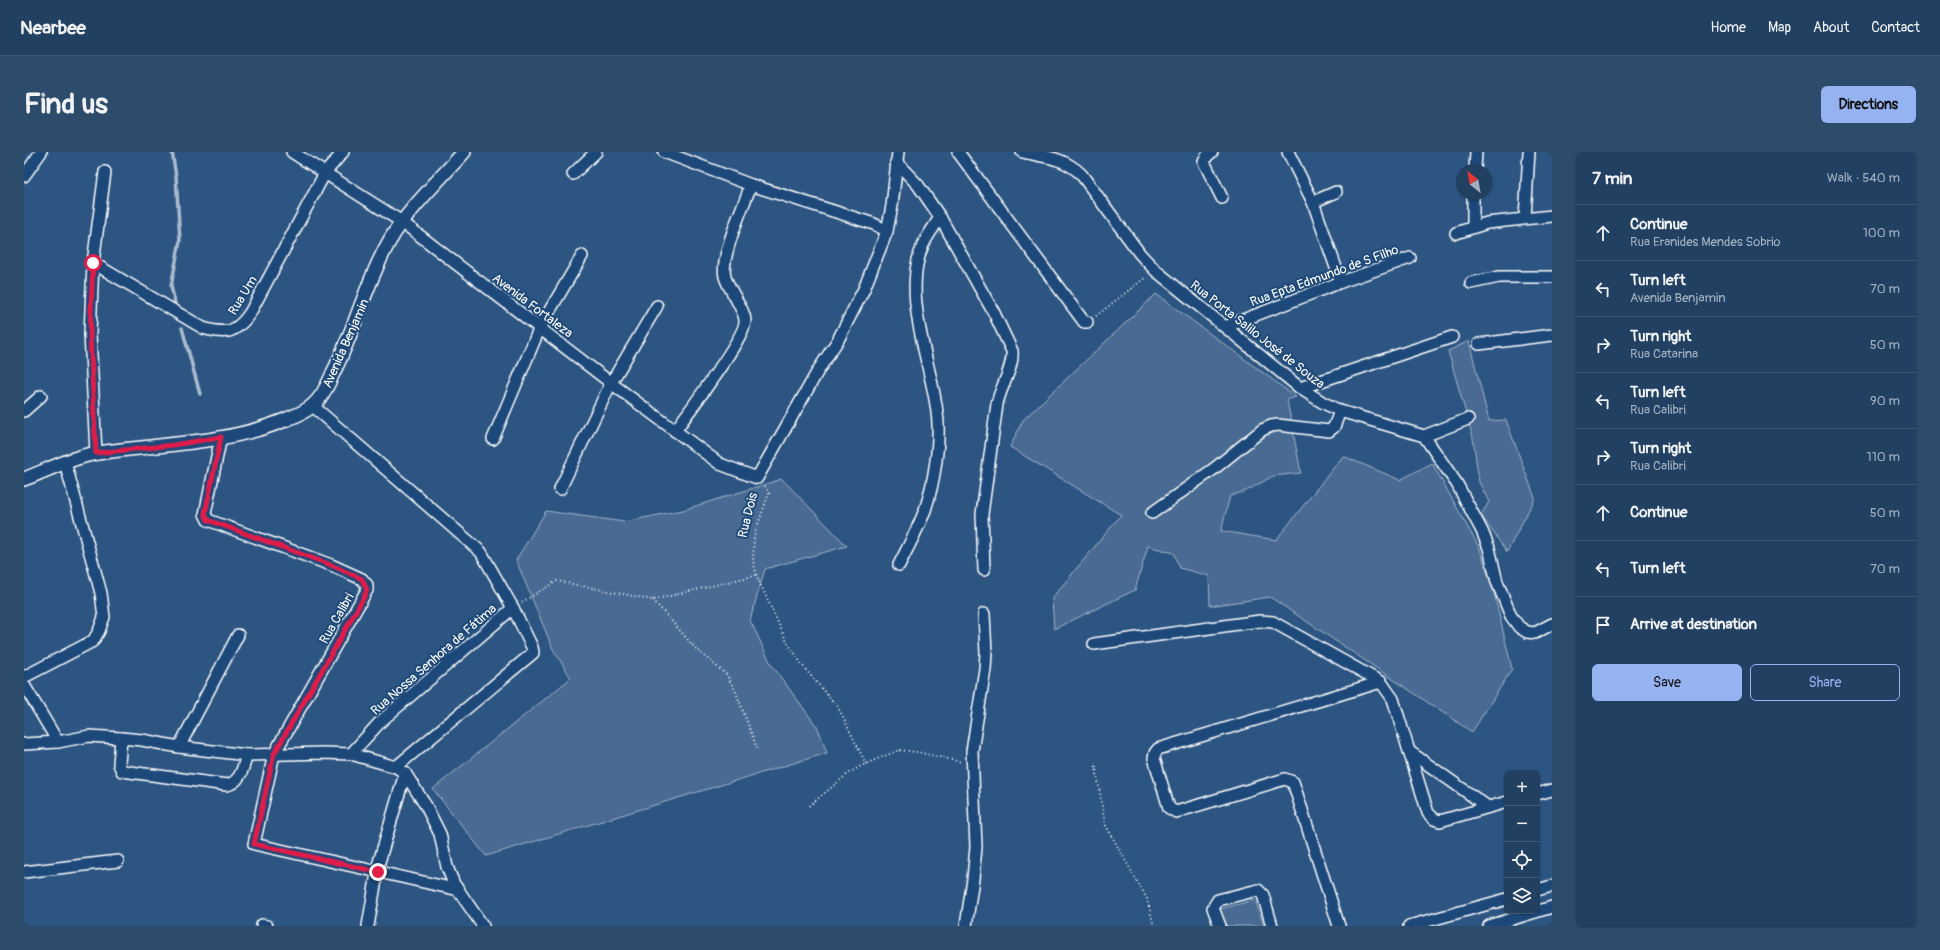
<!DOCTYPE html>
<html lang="en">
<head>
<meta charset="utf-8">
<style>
	:root { --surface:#214062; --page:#2d4b6b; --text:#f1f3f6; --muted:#a2afbe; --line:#3e5977; --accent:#95b2f1 }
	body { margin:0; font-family:Pangolin,sans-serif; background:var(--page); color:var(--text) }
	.controls { position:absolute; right:12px; bottom:12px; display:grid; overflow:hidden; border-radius:6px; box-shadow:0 1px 3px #0004 }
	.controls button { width:36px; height:36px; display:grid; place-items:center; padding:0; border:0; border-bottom:1px solid var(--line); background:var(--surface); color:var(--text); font:20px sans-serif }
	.compass { position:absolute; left:1432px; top:12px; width:36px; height:36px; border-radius:50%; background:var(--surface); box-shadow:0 1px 3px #0004; rotate:329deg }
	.stop { position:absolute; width:12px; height:12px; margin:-9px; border:3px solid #e11d48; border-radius:50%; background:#fff }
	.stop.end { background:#e11d48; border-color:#fff; box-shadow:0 1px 4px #0008 }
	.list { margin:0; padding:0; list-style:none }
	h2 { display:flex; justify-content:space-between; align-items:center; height:52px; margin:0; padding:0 16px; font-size:17px }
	h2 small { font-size:13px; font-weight:400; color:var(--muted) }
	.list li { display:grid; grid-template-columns:26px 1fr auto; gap:12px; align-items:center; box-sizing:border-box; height:56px; padding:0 16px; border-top:1px solid var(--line) }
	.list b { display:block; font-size:15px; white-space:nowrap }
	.list p { margin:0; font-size:13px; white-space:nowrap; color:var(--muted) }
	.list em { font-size:13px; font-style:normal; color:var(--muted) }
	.actions { display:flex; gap:8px; padding:12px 16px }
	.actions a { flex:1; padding:9px 0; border:1px solid var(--accent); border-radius:6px; text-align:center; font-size:14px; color:var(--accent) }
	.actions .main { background:var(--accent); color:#111 }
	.icon { flex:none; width:22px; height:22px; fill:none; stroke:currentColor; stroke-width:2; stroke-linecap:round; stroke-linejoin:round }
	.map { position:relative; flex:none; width:1528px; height:774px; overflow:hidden; border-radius:6px }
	header { display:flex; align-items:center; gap:24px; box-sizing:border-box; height:56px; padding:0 20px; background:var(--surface); border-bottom:1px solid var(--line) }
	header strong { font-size:19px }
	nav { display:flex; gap:22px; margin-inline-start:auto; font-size:14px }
	.intro { display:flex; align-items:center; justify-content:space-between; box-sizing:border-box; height:96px; padding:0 24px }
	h1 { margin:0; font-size:28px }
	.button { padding:10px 18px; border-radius:6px; background:var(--accent); color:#111; font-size:14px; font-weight:700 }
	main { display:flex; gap:24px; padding:0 24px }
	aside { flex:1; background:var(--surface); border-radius:6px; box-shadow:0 1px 3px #0004 }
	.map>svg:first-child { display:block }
	.green { fill:#486b92; stroke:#a4b5c8 }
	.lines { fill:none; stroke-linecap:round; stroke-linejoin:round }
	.stream { stroke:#acbcce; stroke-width:3.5 }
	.minor-casing { stroke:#fff; stroke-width:14 }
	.tertiary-casing { stroke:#fff; stroke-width:16 }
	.path { stroke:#fff; stroke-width:2; stroke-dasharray:1 3; stroke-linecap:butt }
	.minor { stroke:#1f4a7a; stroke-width:11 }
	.tertiary { stroke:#1f4a7a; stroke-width:13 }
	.route { stroke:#e11d48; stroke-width:5 }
	.labels { text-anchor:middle; stroke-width:4; stroke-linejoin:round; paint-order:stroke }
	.street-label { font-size:13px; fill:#fff; stroke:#1f4a7a }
</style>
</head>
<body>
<header>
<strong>Nearbee</strong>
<nav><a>Home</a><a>Map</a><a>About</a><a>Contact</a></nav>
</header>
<div class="intro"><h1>Find us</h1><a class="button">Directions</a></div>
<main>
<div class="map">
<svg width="1528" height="774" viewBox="0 0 1528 774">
	<rect width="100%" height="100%" fill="#2c5582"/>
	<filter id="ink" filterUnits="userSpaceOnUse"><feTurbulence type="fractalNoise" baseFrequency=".025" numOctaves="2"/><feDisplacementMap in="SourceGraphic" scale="8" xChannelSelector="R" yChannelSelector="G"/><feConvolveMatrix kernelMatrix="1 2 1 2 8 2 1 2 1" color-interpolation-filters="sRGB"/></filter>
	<g filter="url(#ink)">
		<!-- green -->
		<g class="green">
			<polygon points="1132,142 1272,245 1263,248 1277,321 1249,324 1222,339 1206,344 1197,379 1252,388 1319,304 1376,328 1408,311 1456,397 1470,441 1488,517 1448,580 1246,445 1186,454 1185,424 1156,416 1150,401 1124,394 1111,438 1030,477 1028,446 1097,363 986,295 999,268"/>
			<polygon points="1445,189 1465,269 1482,268 1511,346 1483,400 1457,363 1465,350 1455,330 1449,286 1424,199"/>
			<polygon points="758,327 823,394 741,417 726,468 747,512 794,576 803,601 462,704 409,637 547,526 529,497 492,408 522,359 600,370 659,358"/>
			<polygon points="1231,748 1240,774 1202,774 1196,757"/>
		</g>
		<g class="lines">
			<!-- stream -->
			<g class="stream">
				<polyline points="148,0 152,24 156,89 147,134 151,151"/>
				<polyline points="158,176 176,242"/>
			</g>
			<defs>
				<g id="minor">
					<polyline points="268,0 378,70 587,231 696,312 733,326 795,217 814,188 840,137 863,79 868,54 874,0"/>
					<polyline points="640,0 727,33 850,72 863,79"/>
					<polyline points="934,0 1060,170 1063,170"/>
					<path d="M998,0C1021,5 1039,5 1057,22L1116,102L1131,118L1276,236L1298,250L1316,259L1400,284L1433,332L1458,379L1465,396L1473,430L1487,464L1495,475L1503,480L1511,481L1528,472"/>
					<polyline points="1188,0 1183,4 1180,10 1198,46"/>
					<polyline points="1264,0 1289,50 1317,130"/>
					<path d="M872,10L894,33L916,65L970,161L988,199C990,215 976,236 973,252L958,362L960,418"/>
					<polyline points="1451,18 1452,0"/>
					<polyline points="549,22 572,0"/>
					<polyline points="0,24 17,0"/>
					<polyline points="1289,50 1312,40"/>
					<polyline points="1501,66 1505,0"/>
					<polyline points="1449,75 1449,42"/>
					<polyline points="1432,81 1463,71 1528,64"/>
					<path d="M69,111L179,176C203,183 212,181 226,161L301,21L319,0"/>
					<polyline points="1447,131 1475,125 1528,125"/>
					<polyline points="1201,175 1317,130 1386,106"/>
					<polyline points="1455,192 1528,183"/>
					<polyline points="1276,236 1428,185"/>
					<polyline points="289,254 457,400 489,456 357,569 327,602"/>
					<polyline points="0,259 17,244"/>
					<path d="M651,279C663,262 722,184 721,169C721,158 705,138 701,125C696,104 719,55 727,33"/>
					<polyline points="1400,284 1444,267"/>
					<polyline points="197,285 181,362 184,368 307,413 338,427 343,433 343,438 250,602 230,692 435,738"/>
					<polyline points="469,287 516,175 558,104"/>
					<polyline points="72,301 66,182 69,111 81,20"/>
					<polyline points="536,337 587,231 633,154"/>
					<polyline points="1128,361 1191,316 1238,278 1247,274 1254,273 1305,279 1310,275 1316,259"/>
					<path d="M875,413C884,395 894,377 901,358C910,331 917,289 913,260C907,210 877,142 899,93C903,84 911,74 916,65"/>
					<polyline points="1070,492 1236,469 1249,470 1357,530 1369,547 1404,661 1410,667 1416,669 1483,650"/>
					<polyline points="0,525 69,489 75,479 80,465 77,441 41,310"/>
					<polyline points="0,533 34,590"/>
					<path d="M97,586L95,612L98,619L203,633C217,630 219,615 223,603"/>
					<polyline points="0,592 34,590 65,584 97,586 118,588 155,595 223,603 300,601 327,602 372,615 381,621 402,654 416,682 423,715 430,732 459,774"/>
					<polyline points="155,595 214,483"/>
					<polyline points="1386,600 1464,655"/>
					<polyline points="372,615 509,501 508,495 489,456"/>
					<polyline points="1513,642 1528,638"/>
					<polyline points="0,720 94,709"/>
					<polyline points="1513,738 1528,734"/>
					<polyline points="238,773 243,774"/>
					<polyline points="344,774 355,710 381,621"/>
					<polyline points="942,774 949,727 952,695 948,599 961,517 962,501 960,462"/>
					<polyline points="1196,774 1189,756 1194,748 1234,738 1239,743 1248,774"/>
					<polyline points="1315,774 1269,630 1261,627 1152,660 1145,656 1130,606 1131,601 1134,597 1357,530"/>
					<polyline points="1385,774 1483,747"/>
					<polyline points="1465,774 1528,755"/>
				</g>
				<path id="tertiary" d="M0,327C24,318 48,305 74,301C136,292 203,292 261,268C270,264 280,261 288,254C298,246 304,233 309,221C331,178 342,130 366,88C383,59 417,26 440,0"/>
			</defs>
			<!-- minor casing -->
			<use href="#minor" class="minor-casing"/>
			<!-- tertiary casing -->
			<use href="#tertiary" class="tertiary-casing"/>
			<!-- path -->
			<g class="path">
				<polyline points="1072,164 1122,125"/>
				<polyline points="741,334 745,341 730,384 729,409 734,427 763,490 781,517 814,555 842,612"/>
				<polyline points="629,448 673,498 703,523 712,540 734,599"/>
				<polyline points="498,450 533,429 629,448 733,423"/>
				<polyline points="1071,610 1081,672 1123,747 1130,774"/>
				<polyline points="785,654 825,621 839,613 875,598 893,600 937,610"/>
			</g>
			<!-- minor -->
			<use href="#minor" class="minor"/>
			<!-- tertiary -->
			<use href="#tertiary" class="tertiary"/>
		</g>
	</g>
	<g class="lines" filter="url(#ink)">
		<!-- route -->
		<polyline class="route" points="69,111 66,182 72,301 150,293 197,285 181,362 184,368 307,413 338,427 343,438 340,445 250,602 230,692 354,720"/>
	</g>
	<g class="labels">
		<!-- street labels -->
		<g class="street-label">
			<text transform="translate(1300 123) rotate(-20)" y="5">Rua Epta Edmundo de S Filho</text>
			<text transform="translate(218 143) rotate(-59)" y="5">Rua Um</text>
			<text transform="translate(509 153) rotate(37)" y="5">Avenida Fortaleza</text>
			<text transform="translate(1234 182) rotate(38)" y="5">Rua Porta Salilo José de Souza</text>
			<text transform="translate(321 191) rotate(-66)" y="5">Avenida Benjamin</text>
			<text transform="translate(723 363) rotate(-76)" y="5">Rua Dois</text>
			<text transform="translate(312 466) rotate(-60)" y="5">Rua Calibri</text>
			<text transform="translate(409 507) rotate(-41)" y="5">Rua Nossa Senhora de Fátima</text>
		</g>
	</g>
</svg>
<div class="controls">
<button>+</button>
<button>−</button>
<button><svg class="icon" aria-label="locate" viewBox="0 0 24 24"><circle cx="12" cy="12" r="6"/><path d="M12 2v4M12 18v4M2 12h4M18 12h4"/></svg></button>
<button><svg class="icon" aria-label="layers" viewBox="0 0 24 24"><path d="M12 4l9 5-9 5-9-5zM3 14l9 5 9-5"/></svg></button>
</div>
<svg class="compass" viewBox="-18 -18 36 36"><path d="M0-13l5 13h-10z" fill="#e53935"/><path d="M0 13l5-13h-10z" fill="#a2afbe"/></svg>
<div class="stop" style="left:69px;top:111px"></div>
<div class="stop end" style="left:354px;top:720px"></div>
</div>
<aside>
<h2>7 min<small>Walk · 540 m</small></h2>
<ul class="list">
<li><svg class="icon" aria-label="ahead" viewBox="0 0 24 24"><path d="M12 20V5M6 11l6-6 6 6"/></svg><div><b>Continue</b><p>Rua Eranides Mendes Sobrio</p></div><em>100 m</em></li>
<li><svg class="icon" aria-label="left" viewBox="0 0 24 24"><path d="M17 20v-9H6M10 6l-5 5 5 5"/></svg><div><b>Turn left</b><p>Avenida Benjamin</p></div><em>70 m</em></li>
<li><svg class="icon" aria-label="right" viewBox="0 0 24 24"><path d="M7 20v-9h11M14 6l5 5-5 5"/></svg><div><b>Turn right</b><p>Rua Catarina</p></div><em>50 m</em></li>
<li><svg class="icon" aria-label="left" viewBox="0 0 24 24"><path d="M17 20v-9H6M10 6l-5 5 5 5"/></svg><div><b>Turn left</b><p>Rua Calibri</p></div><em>90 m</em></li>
<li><svg class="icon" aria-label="right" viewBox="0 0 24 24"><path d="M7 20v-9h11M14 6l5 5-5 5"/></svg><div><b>Turn right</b><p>Rua Calibri</p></div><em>110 m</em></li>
<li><svg class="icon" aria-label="ahead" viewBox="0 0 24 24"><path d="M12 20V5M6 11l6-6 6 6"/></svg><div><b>Continue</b></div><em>50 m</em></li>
<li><svg class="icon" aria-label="left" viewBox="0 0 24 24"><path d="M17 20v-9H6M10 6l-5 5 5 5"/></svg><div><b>Turn left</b></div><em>70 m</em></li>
<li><svg class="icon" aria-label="arrive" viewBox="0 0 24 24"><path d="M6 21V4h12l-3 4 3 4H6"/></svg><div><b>Arrive at destination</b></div></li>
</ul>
<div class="actions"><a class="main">Save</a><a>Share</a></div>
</aside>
</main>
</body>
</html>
